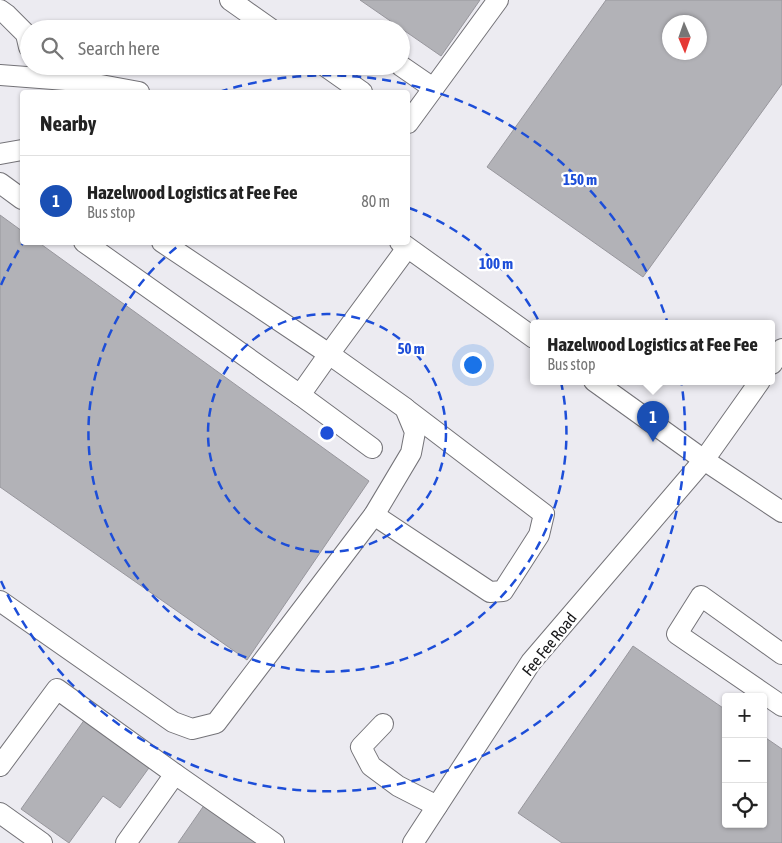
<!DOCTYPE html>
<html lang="en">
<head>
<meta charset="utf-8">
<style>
	:root { --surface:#fff; --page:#f2f2f2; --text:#222; --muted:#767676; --line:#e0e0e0; --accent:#ca3b3d }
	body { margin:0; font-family:"Asap Condensed",sans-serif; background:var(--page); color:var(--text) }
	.controls { position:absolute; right:15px; bottom:15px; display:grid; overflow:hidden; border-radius:5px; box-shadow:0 1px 4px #0004 }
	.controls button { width:45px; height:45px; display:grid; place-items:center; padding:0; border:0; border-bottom:1px solid var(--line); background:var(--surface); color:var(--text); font:25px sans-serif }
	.compass { position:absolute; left:662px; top:15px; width:45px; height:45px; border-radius:50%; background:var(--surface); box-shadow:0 1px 4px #0004; rotate:178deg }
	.you { position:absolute; left:472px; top:364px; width:18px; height:18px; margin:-12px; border:4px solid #fff; border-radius:50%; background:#1a73e8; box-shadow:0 0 0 8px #1a73e833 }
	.badge { display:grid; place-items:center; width:32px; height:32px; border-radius:50%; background:var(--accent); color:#fff; font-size:16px; font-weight:700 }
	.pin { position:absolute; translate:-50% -41px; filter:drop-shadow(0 1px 2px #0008) }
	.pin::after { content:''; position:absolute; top:26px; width:18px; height:15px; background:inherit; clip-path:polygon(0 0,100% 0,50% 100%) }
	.popup { position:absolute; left:530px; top:320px; width:245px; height:65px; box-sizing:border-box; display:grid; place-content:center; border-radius:5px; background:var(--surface); filter:drop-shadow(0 1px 4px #0005); font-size:16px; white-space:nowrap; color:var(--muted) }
	.popup b { font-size:19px; color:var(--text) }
	.popup::after { content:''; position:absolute; left:50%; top:100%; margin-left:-10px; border:10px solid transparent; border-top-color:var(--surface) }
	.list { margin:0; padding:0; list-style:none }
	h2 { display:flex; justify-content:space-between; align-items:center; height:65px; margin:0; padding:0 20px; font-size:21px }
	h2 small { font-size:16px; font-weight:400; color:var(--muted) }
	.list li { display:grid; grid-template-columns:32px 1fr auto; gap:15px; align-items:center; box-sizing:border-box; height:90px; padding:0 20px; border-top:1px solid var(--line) }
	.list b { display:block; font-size:19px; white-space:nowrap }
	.list p { margin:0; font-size:16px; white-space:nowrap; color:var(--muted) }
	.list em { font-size:16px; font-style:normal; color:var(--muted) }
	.icon { flex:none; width:28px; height:28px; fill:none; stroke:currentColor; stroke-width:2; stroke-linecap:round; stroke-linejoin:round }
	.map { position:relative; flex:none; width:782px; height:843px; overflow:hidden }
	.search { position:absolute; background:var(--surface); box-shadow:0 1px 4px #0004; left:20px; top:20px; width:390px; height:55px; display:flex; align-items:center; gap:12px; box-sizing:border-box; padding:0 18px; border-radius:28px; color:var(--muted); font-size:19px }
	.panel { position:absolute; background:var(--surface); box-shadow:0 1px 4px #0004; left:20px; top:90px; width:390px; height:155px; border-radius:5px }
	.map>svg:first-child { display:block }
	.building { fill:#b2b2b7; stroke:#98979d; fill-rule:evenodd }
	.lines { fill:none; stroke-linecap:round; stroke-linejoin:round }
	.minor-casing { stroke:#747378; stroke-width:22 }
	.minor { stroke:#fff; stroke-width:20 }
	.ring { fill:none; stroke:#1d4ed8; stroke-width:2.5; stroke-dasharray:9 6 }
	.labels { text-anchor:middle; stroke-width:4.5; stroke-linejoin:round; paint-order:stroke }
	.street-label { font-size:16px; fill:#18181a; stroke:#fff }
	.centre { fill:#1d4ed8; stroke:#fff; stroke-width:2.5 }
	.ring-label { font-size:15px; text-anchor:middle; font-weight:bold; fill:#1d4ed8; stroke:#fff; stroke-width:4.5; stroke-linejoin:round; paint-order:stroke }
</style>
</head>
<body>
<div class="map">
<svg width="782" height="843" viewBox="0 0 782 843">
	<rect width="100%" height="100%" fill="#ecebf1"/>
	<!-- building -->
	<g class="building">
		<polygon points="360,0 480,0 441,56"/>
		<path d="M606,0H782V84L643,277L487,167ZM670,22H700V52H670Z"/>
		<polygon points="0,215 22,231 22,242 38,242 369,481 247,660 0,487"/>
		<polygon points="633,646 726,710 726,824 763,824 763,736 782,749 782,843 562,843 518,813"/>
		<polygon points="85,719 151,765 120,808 103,796 69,843 21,809"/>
		<polygon points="205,804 261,843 178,843"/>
	</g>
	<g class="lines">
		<defs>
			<g id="minor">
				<polyline points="230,0 271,29"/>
				<polyline points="0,10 7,15 26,34 29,47"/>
				<polyline points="325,66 362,92"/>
				<polyline points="401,66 433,88"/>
				<polyline points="0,75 79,81 139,92"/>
				<polyline points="408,123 498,0"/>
				<polyline points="0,154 22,150"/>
				<polyline points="0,183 22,199"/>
				<polyline points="84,242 300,395 329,354 162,242"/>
				<polyline points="400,242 534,338"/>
				<polyline points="772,364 782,349"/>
				<polyline points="594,381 704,460 782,512"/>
				<polyline points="300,395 372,448"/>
				<polyline points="374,515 490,592 503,591 539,535 544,514 406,409"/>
				<polyline points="0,601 173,722 192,729 216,723 374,515 411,453 415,432 405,408 329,354 407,248"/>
				<polyline points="782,654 701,596 677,634 782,706"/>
				<polyline points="383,724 361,747 371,766 398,786 437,806"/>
				<polyline points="0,766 57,689 175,774"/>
				<polyline points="0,813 42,843"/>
				<polyline points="126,843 175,774 274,843"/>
				<polyline points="413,843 531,662 704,460 760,381"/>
			</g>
		</defs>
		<!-- minor casing -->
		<use href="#minor" class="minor-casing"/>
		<!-- minor -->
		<use href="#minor" class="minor"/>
	</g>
	<!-- distance rings -->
	<g class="ring">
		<circle cx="327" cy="433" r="119"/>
		<path d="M409 208A239 239 0 1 1 182 243"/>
		<path d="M1 285A358 358 0 0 1 23 243M219 92A358 358 0 1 1 1 581"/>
	</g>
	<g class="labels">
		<!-- street labels -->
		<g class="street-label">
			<text transform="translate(549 644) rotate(-51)" y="6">Fee Fee Road</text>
		</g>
	</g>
	<circle cx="327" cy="433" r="8" class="centre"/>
	<g class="ring-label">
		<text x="580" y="185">150 m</text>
		<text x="496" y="269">100 m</text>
		<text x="411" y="354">50 m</text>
	</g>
</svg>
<div class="controls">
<button>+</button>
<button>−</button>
<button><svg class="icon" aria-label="locate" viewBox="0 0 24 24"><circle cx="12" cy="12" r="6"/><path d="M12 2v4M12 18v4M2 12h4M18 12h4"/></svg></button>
</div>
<svg class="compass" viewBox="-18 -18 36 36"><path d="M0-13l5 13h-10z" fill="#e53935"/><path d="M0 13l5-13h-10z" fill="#767676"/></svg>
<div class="you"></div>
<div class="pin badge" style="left:653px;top:442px;background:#1a4fb4">1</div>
<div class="popup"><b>Hazelwood Logistics at Fee Fee</b>Bus stop</div>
<div class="search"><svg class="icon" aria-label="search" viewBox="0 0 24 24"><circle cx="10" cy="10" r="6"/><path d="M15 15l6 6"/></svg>Search here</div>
<section class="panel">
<h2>Nearby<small></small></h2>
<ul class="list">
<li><span class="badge" style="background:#1a4fb4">1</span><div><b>Hazelwood Logistics at Fee Fee</b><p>Bus stop</p></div><em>80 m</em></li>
</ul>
</section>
</div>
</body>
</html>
